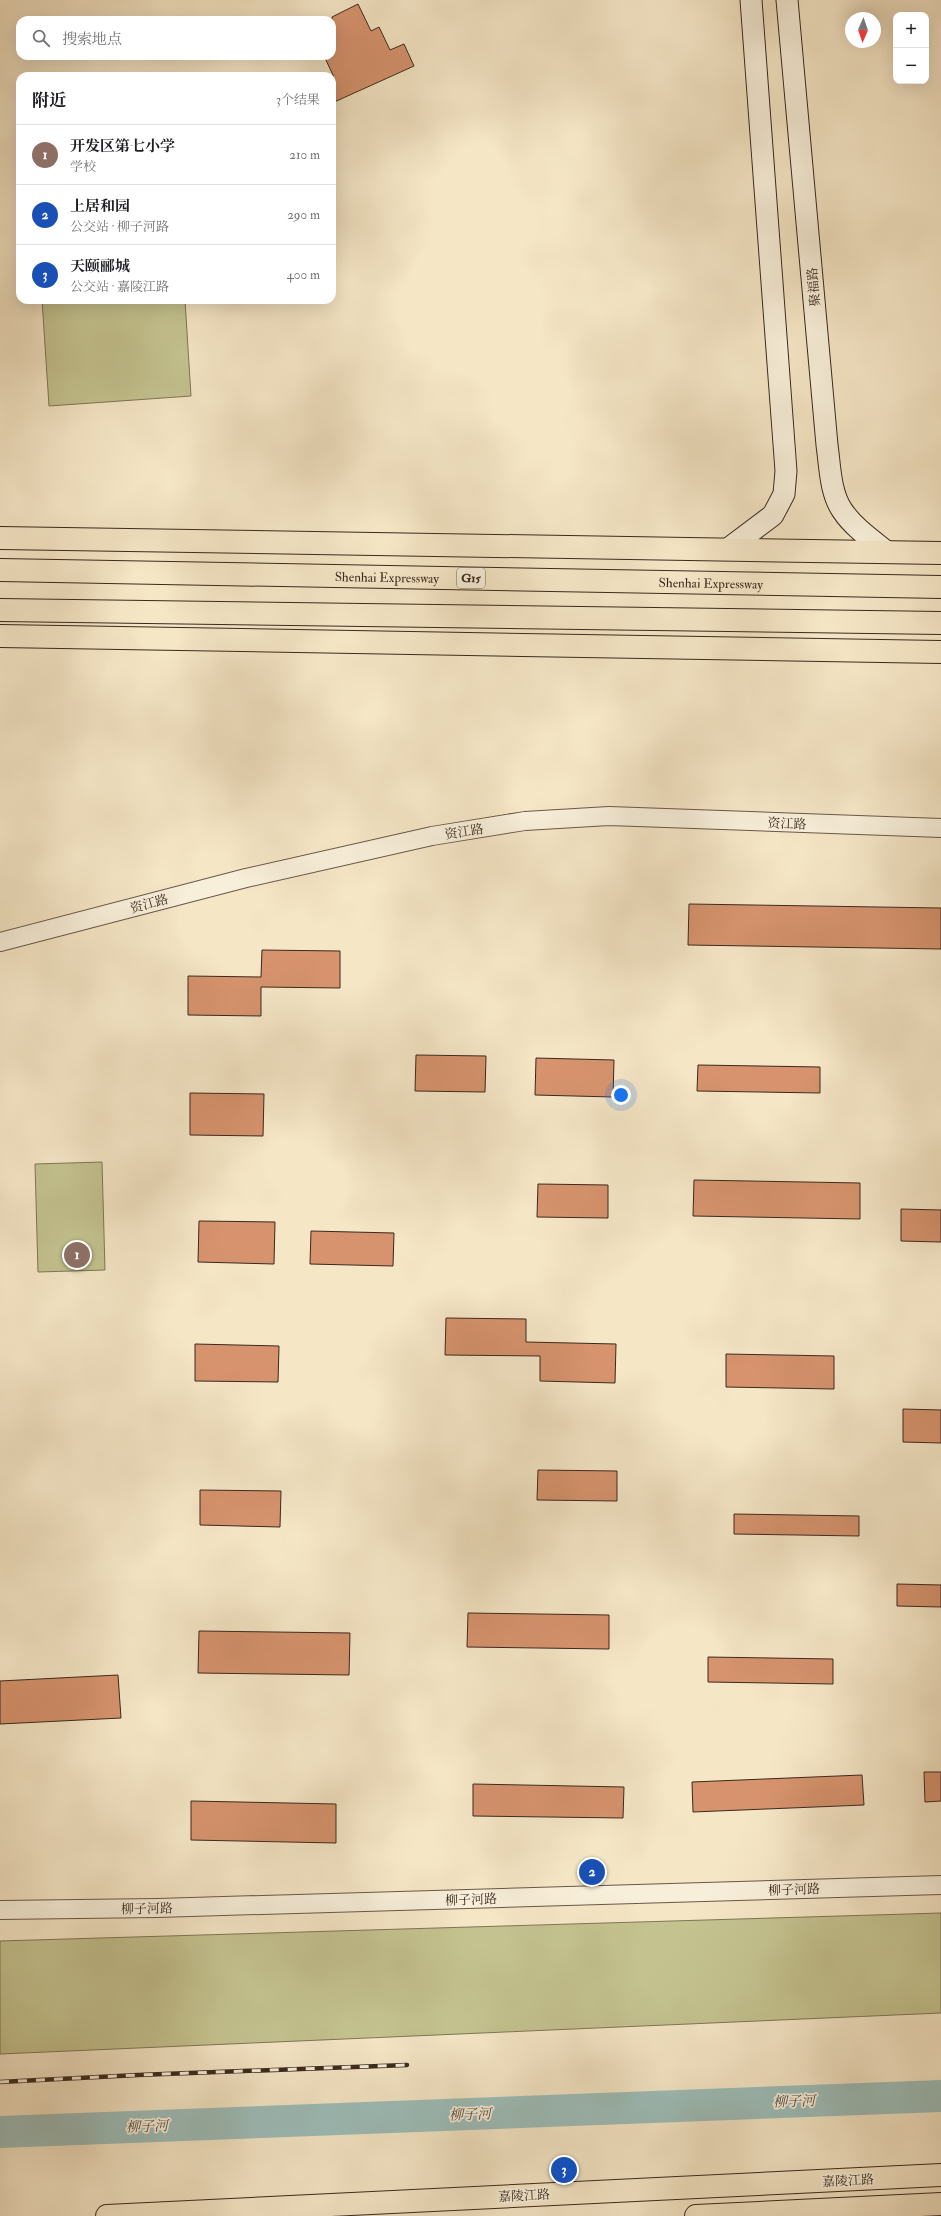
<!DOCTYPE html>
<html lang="zh">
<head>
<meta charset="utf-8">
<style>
	:root { --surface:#fff; --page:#f2f2f2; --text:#202124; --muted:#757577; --line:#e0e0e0; --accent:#db2777 }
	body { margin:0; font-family:"IM FELL Double Pica","Noto Serif SC",serif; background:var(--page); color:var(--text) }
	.controls { position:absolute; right:12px; top:12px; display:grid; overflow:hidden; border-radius:8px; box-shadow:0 4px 16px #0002 }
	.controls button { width:36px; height:36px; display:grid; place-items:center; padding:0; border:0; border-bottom:1px solid var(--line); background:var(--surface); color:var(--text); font:20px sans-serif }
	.compass { position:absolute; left:845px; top:12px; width:36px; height:36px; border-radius:50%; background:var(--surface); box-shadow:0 4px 16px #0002; rotate:182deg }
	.you { position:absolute; left:621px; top:1095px; width:14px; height:14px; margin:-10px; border:3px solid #fff; border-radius:50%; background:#1a73e8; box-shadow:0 0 0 6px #1a73e833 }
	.badge { display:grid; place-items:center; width:26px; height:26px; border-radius:50%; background:var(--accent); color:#fff; font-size:13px; font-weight:700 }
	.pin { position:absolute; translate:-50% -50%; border:2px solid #fff; box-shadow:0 1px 4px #0006 }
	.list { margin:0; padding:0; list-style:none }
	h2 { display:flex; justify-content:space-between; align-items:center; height:52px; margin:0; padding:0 16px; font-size:17px }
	h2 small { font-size:13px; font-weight:400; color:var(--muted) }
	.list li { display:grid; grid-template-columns:26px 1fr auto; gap:12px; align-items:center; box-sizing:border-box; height:60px; padding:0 16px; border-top:1px solid var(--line) }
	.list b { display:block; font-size:15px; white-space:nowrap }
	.list p { margin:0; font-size:13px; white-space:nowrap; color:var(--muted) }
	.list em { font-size:13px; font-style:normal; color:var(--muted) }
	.icon { flex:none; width:22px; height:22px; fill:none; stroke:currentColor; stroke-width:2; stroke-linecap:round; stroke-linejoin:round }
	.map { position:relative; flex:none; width:941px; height:2216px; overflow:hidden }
	.search { position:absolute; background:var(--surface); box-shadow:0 4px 16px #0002; left:16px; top:16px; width:320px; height:44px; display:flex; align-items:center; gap:10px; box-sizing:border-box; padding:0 14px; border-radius:12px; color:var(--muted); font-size:15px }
	.panel { position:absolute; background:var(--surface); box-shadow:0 4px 16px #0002; left:16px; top:72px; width:320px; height:232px; border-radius:12px }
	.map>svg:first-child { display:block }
	.green { fill:#c4c390; stroke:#7f7657 }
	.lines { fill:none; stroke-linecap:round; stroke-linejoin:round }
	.river { stroke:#9dbeba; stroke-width:32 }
	.building { fill:#d6936e; stroke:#3a291e }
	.tertiary-casing { stroke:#695848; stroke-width:20 }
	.secondary-casing { stroke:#3a291e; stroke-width:23 }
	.primary-casing { stroke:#3a291e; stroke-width:24 }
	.trunk-casing { stroke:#3a291e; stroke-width:24 }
	.motorway-casing { stroke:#3a291e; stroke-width:24 }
	.tertiary { stroke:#f8efda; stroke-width:18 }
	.secondary { stroke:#f8efda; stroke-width:21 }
	.primary { stroke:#f5e6c6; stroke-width:22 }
	.trunk { stroke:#f5e6c6; stroke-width:22 }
	.motorway { stroke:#f5e6c6; stroke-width:22 }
	.rail-casing { stroke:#3a291e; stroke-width:4.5 }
	.rail { stroke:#f8efda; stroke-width:3; stroke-dasharray:9; stroke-linecap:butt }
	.labels { text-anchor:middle; stroke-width:3.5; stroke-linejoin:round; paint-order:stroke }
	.shield { fill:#f8efda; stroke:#736456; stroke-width:1 }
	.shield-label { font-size:12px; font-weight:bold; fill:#3a291e }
	.street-label { font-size:13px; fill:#3a291e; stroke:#f8efda }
	.water-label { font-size:14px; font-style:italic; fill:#534e45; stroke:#f8efda }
</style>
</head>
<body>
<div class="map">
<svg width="941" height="2216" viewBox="0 0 941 2216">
	<rect width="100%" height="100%" fill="#f5e6c6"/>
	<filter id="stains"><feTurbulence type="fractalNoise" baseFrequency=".005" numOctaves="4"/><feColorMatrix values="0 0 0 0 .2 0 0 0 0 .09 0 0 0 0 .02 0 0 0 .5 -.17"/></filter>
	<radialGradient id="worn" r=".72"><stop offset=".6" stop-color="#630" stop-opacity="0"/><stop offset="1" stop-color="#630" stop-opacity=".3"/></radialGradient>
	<!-- green -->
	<g class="green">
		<polygon points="42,300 185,300 191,396 49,406"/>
		<polygon points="102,1162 105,1270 38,1272 35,1164"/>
		<polygon points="941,1913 941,2013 0,2054 0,1941"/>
	</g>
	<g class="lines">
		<!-- river -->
		<polyline class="river" points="0,2132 941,2096"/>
	</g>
	<!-- building -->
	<g class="building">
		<polygon points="358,4 371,31 379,27 390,50 404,44 414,66 332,103 333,75 324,56 332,56 332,17"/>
		<polygon points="689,904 941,908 941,949 688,945"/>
		<polygon points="262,950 340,951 340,988 261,987 261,1016 188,1015 188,976 261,977"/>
		<polygon points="416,1055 486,1056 485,1092 415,1091"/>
		<polygon points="536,1058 614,1060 613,1097 535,1095"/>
		<polygon points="698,1065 820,1067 820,1093 697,1091"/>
		<polygon points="190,1093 264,1094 263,1136 190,1135"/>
		<polygon points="694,1180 860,1183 860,1219 693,1216"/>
		<polygon points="538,1184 608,1185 608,1218 537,1217"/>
		<polygon points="901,1209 941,1210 941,1242 901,1241"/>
		<polygon points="199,1221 275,1222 274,1264 198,1262"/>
		<polygon points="311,1231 394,1233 393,1266 310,1264"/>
		<polygon points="446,1318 526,1319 526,1342 616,1344 615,1383 540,1381 540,1356 445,1355"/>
		<polygon points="195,1344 279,1346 278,1382 195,1381"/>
		<polygon points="726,1354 834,1356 834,1389 726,1387"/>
		<polygon points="903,1409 941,1410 941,1443 903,1442"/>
		<polygon points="538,1470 617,1471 617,1501 537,1500"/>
		<polygon points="200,1490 281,1491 280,1527 200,1525"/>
		<polygon points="734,1514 859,1516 859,1536 734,1534"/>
		<polygon points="897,1584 941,1585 941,1607 897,1606"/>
		<polygon points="468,1613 609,1615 609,1649 467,1647"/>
		<polygon points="199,1631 350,1633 349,1675 198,1673"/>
		<polygon points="708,1657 833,1659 833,1684 708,1682"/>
		<polygon points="118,1675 121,1718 0,1724 0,1681"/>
		<polygon points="924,1772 941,1772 941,1801 925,1802"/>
		<polygon points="862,1775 864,1805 693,1812 692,1782"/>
		<polygon points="473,1784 624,1787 623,1818 473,1816"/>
		<polygon points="191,1801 336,1804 336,1843 191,1840"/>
	</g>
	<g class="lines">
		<defs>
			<g id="tertiary">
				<polyline points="0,942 246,878 432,836 525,821 609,816 941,828"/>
				<polyline points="0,1910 158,1908 941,1885"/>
			</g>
			<g id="secondary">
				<path d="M787,0L827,445C830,466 830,492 842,510C853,527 872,540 887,552"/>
				<polyline points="728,549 773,515 784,494 786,471 751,0"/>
			</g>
			<g id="primary">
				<polyline points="107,2216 941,2175"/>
				<polyline points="696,2216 941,2204"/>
			</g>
			<g id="trunk">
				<polyline points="0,538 941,553"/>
				<polyline points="0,636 941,652"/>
			</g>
			<g id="motorway">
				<path id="s1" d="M0,570L941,587"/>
				<polyline points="0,610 941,623"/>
			</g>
		</defs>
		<!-- tertiary casing -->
		<use href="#tertiary" class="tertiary-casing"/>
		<!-- secondary casing -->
		<use href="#secondary" class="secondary-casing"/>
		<!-- primary casing -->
		<use href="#primary" class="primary-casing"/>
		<!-- trunk casing -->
		<use href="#trunk" class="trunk-casing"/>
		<!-- motorway casing -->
		<use href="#motorway" class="motorway-casing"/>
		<!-- tertiary -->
		<use href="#tertiary" class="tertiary"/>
		<!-- secondary -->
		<use href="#secondary" class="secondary"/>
		<!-- primary -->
		<use href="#primary" class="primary"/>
		<!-- trunk -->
		<use href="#trunk" class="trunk"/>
		<!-- motorway -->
		<use href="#motorway" class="motorway"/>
		<defs>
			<polyline id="rail" points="0,2082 138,2075 407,2065"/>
		</defs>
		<!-- rail casing -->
		<use href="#rail" class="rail-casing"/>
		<!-- rail -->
		<use href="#rail" class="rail"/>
	</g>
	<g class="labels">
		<!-- shield labels -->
		<rect class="shield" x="457" y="568" width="28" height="20" rx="3"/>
		<g class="shield-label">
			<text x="471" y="582">G15</text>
		</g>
		<!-- street labels -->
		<g class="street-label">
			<text transform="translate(813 287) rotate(-95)" y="5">聚福路</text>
			<text dy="5" stroke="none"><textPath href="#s1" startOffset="387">Shenhai Expressway</textPath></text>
			<text dy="5" stroke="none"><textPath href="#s1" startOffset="711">Shenhai Expressway</textPath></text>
			<text transform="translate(787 823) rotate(2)" y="5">资江路</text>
			<text transform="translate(464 831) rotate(-9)" y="5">资江路</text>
			<text transform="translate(149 903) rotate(-15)" y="5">资江路</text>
			<text transform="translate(794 1889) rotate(-2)" y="5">柳子河路</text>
			<text transform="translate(471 1899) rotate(-2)" y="5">柳子河路</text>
			<text transform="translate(147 1908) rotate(-1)" y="5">柳子河路</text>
			<text transform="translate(848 2180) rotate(-3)" y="5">嘉陵江路</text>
			<text transform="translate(524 2195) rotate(-3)" y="5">嘉陵江路</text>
		</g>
		<!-- water labels -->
		<g class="water-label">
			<text transform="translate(794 2101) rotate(-2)" y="5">柳子河</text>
			<text transform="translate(470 2114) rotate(-2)" y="5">柳子河</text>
			<text transform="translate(147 2126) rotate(-2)" y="5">柳子河</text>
		</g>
	</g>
	<rect width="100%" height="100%" filter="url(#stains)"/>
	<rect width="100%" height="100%" fill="url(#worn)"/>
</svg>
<div class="controls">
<button>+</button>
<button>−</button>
</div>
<svg class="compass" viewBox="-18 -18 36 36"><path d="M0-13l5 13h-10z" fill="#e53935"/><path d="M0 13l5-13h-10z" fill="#757577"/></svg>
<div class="you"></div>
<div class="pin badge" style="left:77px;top:1255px;background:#8d6e63">1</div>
<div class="pin badge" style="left:592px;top:1872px;background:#1a4fb4">2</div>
<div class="pin badge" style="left:564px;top:2170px;background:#1a4fb4">3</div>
<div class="search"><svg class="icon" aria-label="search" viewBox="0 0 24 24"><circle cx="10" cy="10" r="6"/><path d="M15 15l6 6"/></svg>搜索地点</div>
<section class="panel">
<h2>附近<small>3个结果</small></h2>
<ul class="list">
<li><span class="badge" style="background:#8d6e63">1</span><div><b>开发区第七小学</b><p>学校</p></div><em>210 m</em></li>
<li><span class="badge" style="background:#1a4fb4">2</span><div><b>上居和园</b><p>公交站 · 柳子河路</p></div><em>290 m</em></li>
<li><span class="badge" style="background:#1a4fb4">3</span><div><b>天颐郦城</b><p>公交站 · 嘉陵江路</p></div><em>400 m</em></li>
</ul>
</section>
</div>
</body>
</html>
